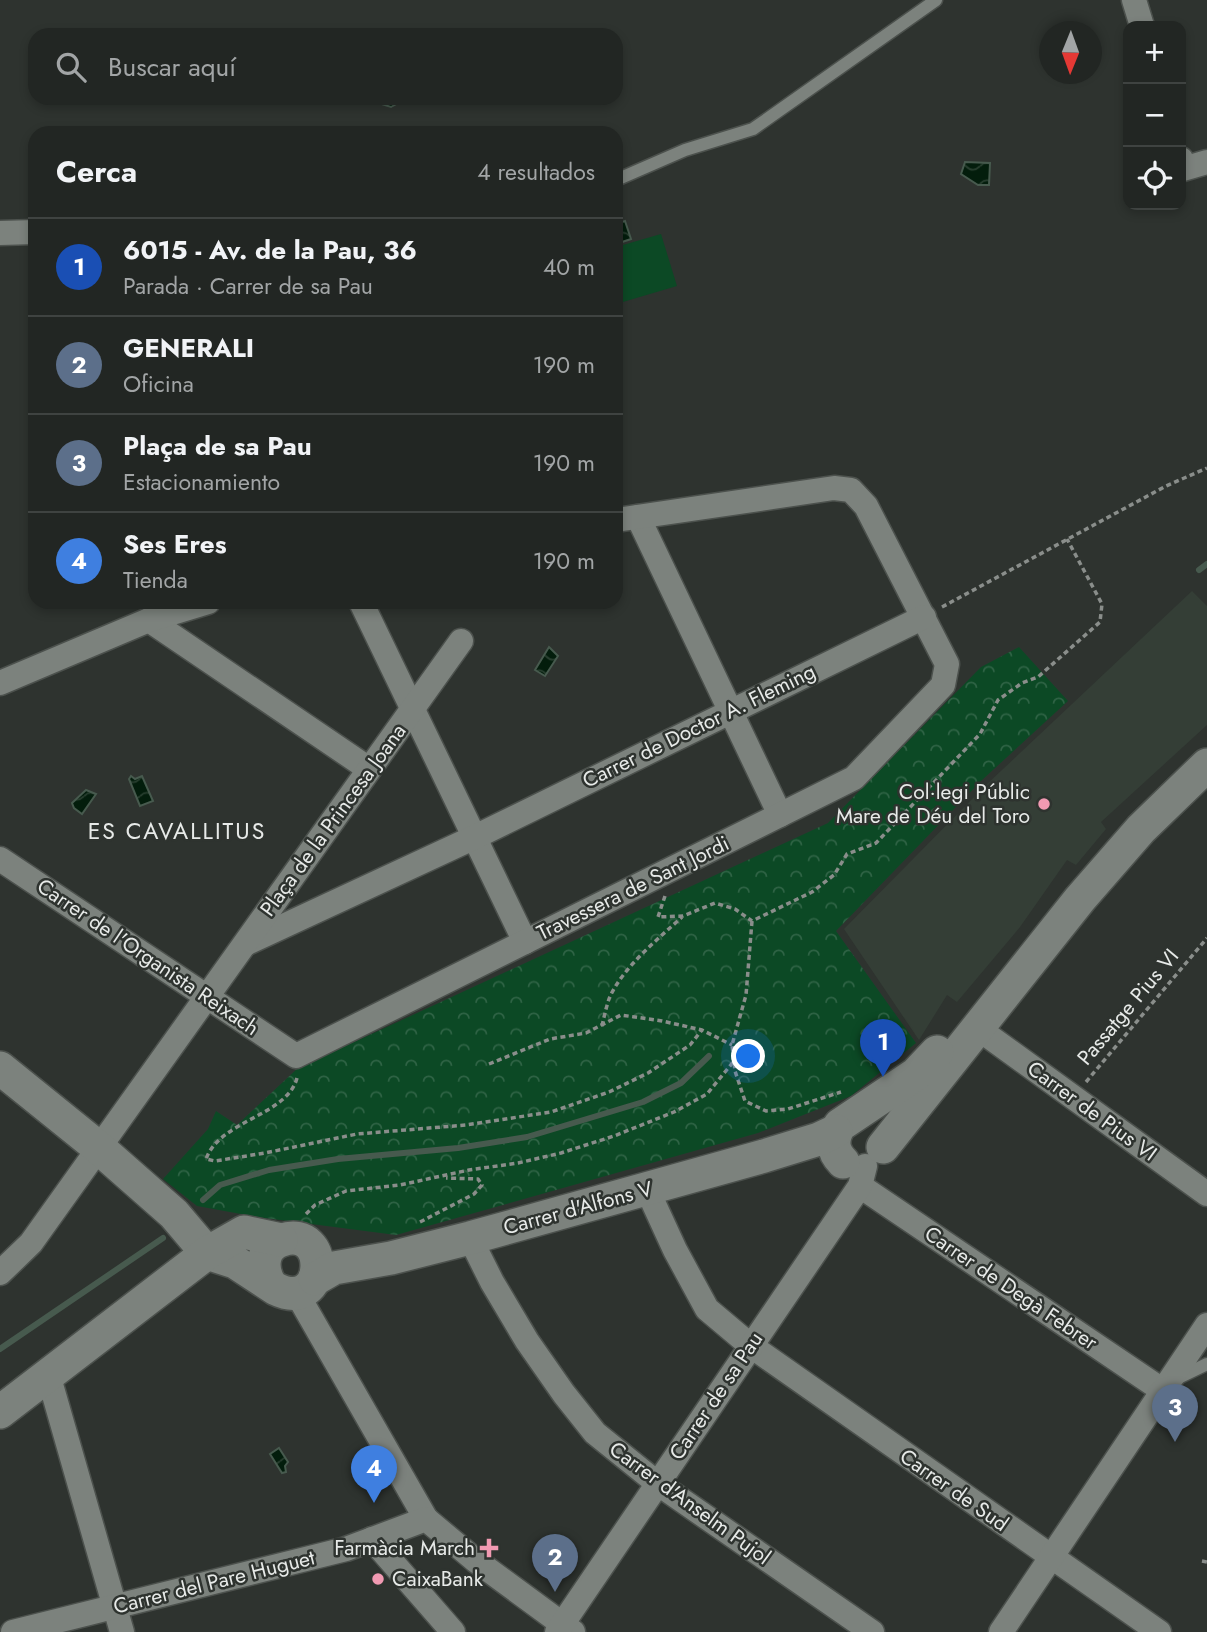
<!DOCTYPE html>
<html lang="es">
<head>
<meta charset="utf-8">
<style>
	:root { --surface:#222623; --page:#2e3230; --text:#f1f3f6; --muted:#a2a5a6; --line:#3f4341; --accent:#1a73e8 }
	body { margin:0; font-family:Jost,sans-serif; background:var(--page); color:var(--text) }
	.controls { position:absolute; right:21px; top:21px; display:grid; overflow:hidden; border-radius:14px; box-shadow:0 4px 10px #0003 }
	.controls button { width:63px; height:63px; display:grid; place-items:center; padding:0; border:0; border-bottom:2px solid var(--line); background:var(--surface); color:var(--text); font:35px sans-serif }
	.compass { position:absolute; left:1039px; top:21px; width:63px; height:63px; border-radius:50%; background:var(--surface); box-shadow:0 4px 10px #0003; rotate:181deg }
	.you { position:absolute; left:749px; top:1057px; width:24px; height:24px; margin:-18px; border:5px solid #fff; border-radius:50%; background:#1a73e8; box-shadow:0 0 0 10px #1a73e833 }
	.badge { display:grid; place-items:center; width:46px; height:46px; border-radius:50%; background:var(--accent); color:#fff; font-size:23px; font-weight:700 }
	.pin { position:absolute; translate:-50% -58px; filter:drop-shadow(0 2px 4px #0008) }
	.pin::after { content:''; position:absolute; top:37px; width:24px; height:21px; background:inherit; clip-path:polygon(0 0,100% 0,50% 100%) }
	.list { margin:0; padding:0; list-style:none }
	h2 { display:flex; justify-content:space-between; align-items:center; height:91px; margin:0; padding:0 28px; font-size:30px }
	h2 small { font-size:23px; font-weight:400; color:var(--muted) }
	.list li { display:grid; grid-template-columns:46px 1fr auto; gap:21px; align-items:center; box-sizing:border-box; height:98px; padding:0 28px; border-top:2px solid var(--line) }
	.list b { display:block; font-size:26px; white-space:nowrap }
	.list p { margin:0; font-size:23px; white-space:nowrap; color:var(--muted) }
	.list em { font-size:23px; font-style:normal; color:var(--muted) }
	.icon { flex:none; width:38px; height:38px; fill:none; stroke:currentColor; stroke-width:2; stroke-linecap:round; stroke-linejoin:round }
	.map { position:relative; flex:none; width:1207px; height:1632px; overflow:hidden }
	.search { position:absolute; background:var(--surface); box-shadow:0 4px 10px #0003; left:28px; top:28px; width:595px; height:77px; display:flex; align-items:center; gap:18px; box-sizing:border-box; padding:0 24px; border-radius:21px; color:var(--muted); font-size:26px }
	.panel { position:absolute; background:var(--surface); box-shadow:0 4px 10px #0003; left:28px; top:126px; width:595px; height:483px; border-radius:21px }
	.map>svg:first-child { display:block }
	.built { fill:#343e36 }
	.park { fill:url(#park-crowns) }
	.pitch { fill:#0c4925 }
	.water { fill:url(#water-waves); stroke:#475a4e; stroke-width:2 }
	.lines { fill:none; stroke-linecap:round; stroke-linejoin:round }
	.stream { stroke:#475a4e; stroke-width:6 }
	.lane-casing { stroke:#4c514d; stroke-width:15 }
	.street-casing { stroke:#4c514d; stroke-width:27 }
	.secondary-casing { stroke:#4c514d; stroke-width:36 }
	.path { stroke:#8a8e8b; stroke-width:3.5; stroke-dasharray:5 3.5; stroke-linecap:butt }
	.lane { stroke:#7c827d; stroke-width:12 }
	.street { stroke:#7c827d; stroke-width:24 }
	.secondary { stroke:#7c827d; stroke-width:33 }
	.poi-dot { fill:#f19ab2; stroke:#2e332f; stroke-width:2.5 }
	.labels { text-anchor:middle; stroke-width:5; stroke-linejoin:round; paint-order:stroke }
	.street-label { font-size:21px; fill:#e7eae8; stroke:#2e332f }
	.poi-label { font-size:21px; fill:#e7eae8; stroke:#2e332f; text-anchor:end }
	.neighbourhood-label { font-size:23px; letter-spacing:2px; fill:#e7eae8; stroke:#2e332f }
</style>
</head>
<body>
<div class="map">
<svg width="1207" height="1632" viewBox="0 0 1207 1632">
	<defs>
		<pattern id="park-crowns" width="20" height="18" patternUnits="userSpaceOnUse" patternTransform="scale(1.75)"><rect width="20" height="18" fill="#0c4925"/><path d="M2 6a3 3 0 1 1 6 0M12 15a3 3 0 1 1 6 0" fill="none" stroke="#2f6345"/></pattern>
		<pattern id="water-waves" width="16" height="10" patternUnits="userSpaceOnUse" patternTransform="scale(1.75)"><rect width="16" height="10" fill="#031d0c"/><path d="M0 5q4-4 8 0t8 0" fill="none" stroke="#283e2f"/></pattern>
	</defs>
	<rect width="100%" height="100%" fill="#2e332f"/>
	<!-- built -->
	<polygon class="built" points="1192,591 1207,606 1207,725 1101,822 1106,829 1076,865 1067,860 1020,927 957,1002 947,995 919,1040 844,929 985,786"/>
	<!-- park -->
	<polygon class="park" points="1019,647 1068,701 981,781 836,931 916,1043 851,1096 758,1133 396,1235 257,1217 197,1206 163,1179 208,1129 216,1111 237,1125 298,1068 828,823 981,667"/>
	<!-- pitch -->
	<polygon class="pitch" points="661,234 677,286 616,304 616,247"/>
	<!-- water -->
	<g class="water">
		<polygon points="346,98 401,98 398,103 391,107 372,101 353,102"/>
		<polygon points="965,162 990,163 989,185 978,185 961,174"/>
		<polygon points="625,221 631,239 616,244 616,224"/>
		<polygon points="549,647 558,656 545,676 535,670"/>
		<polygon points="131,776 135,779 142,776 153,801 140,806 129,779"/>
		<polygon points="86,790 96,794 82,814 74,808 72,803"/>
		<polygon points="279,1448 288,1462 285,1466 286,1472 282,1473 270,1454"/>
	</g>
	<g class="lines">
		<!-- stream -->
		<g class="stream">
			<polyline points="1199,570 1207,564"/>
			<polyline points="203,1200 220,1185 269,1170 338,1159 458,1148 527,1137 643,1102 681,1083 709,1056"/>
			<polyline points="0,1349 163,1238"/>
		</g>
		<defs>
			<g id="lane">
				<polyline points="616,180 685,150 753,129 936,0"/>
				<polyline points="1176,1379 1207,1364"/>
			</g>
			<g id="street">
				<polyline points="1134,0 1142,26"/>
				<polyline points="1181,159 1183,169 1207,162"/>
				<polyline points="0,233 35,232"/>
				<polyline points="638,517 780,815"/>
				<polyline points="361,602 525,942"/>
				<polyline points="149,620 369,769"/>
				<polyline points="0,683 149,620 208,602"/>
				<polyline points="0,859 296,1056 854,778 943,685 947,664 866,506 851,490 834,488 616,520"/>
				<polyline points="247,943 475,837 924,617"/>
				<polyline points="976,1027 1207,1194"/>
				<polyline points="860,1186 1162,1390"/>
				<polyline points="647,1189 675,1250 707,1309 751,1346 1159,1632"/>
				<polyline points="470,1238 492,1282 527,1341 564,1394 595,1433 657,1483 872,1632"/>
				<polyline points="0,1273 31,1243 461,641"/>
				<polyline points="296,1292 426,1519"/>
				<polyline points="48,1374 122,1632"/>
				<polyline points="372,1539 453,1632"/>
				<polyline points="13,1632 346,1549 426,1519 475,1560 573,1632"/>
				<polyline points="557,1632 860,1186 865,1166"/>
				<polyline points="1001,1632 1207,1325"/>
			</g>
			<g id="secondary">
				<path d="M0,1068L99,1148L174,1214L207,1253L235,1262L276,1289C328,1314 331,1224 282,1240C262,1246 260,1268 270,1284"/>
				<polyline points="883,1147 1080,899 1141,829 1207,765"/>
				<path d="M843,1162C832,1151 831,1139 840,1125L916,1074L937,1052"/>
				<polyline points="315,1279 334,1268 391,1258 470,1238 764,1156 819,1139 836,1131"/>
				<polyline points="0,1412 207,1253 244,1232 281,1240"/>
			</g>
		</defs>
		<!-- lane casing -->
		<use href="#lane" class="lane-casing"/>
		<!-- street casing -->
		<use href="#street" class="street-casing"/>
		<!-- secondary casing -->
		<use href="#secondary" class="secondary-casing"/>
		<!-- path -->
		<g class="path">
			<polyline points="942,607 1166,486 1207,468"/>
			<polyline points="665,896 658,917 683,916 715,903 735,909 752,921 812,892 834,875 847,854 876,843 980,734 998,700 1022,683 1038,677 1100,622 1102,604 1067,539"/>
			<polyline points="752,921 746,995 732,1045 735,1071 745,1101 766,1111 788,1109 841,1092"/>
			<path d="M602,1026C604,1017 606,1008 609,999C621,969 658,939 682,917"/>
			<polyline points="489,1064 550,1039 586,1033 621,1015 662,1021 702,1030 732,1045"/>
			<path d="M297,1078C287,1116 220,1120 206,1159L215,1161L265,1153L357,1134L466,1125L551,1112L609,1092L648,1073L690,1045L702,1030"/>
			<polyline points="1086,1082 1207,938"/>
			<polyline points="306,1214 315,1205 346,1191 400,1185 469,1170 518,1163 561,1153 614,1136 674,1112 707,1094 734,1061"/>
			<polyline points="420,1222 474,1194 482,1185 478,1179 446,1178"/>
			<polyline points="1202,1561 1207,1562"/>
		</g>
		<!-- lane -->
		<use href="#lane" class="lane"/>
		<!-- street -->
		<use href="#street" class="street"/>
		<!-- secondary -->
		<use href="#secondary" class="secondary"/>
	</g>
	<!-- markers -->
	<g class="poi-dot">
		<circle cx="1044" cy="804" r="7"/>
		<path d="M485.5 1537.5h7v7h7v7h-7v7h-7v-7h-7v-7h7z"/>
		<circle cx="378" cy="1579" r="7"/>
	</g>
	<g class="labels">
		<!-- street labels -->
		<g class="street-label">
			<text transform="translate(699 726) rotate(-26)" y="7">Carrer de Doctor A. Fleming</text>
			<text transform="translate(333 820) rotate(-54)" y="7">Plaça de la Princesa Joana</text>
			<text transform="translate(633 888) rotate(-26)" y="7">Travessera de Sant Jordi</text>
			<text transform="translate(148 957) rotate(34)" y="7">Carrer de l'Organista Reixach</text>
			<text transform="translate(1128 1007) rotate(-50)" y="7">Passatge Pius VI</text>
			<text transform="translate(1092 1111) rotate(36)" y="7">Carrer de Pius VI</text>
			<text transform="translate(578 1208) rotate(-15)" y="7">Carrer d'Alfons V</text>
			<text transform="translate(1011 1288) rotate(34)" y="7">Carrer de Degà Febrer</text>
			<text transform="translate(716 1396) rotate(-56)" y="7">Carrer de sa Pau</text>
			<text transform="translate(954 1490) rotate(35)" y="7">Carrer de Sud</text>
			<text transform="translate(690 1503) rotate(36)" y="7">Carrer d'Anselm Pujol</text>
			<text transform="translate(214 1582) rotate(-14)" y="7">Carrer del Pare Huguet</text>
		</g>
		<!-- poi labels -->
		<g class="poi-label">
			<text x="1030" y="799">Col·legi Públic<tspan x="1030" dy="24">Mare de Déu del Toro</tspan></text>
			<text x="475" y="1555">Farmàcia March</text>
			<text x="392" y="1586" text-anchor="start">CaixaBank</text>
		</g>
		<!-- neighbourhood labels -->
		<g class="neighbourhood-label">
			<text x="177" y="839">ES CAVALLITUS</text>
		</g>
	</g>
</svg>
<div class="controls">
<button>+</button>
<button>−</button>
<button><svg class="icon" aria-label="locate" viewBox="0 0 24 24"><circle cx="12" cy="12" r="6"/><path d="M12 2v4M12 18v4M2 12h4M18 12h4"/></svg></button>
</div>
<svg class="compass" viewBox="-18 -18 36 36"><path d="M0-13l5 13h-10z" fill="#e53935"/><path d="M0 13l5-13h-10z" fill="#a2a5a6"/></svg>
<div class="you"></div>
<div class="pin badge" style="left:883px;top:1077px;background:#1a4fb4">1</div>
<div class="pin badge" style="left:555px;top:1592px;background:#5c6f8a">2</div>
<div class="pin badge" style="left:1175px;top:1442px;background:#5c6f8a">3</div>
<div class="pin badge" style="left:374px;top:1503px;background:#3f7fe0">4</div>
<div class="search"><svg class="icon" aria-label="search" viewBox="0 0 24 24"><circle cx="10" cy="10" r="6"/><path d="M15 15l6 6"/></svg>Buscar aquí</div>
<section class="panel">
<h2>Cerca<small>4 resultados</small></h2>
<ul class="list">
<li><span class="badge" style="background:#1a4fb4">1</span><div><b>6015 - Av. de la Pau, 36</b><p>Parada · Carrer de sa Pau</p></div><em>40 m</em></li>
<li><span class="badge" style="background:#5c6f8a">2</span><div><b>GENERALI</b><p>Oficina</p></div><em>190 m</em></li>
<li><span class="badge" style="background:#5c6f8a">3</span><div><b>Plaça de sa Pau</b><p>Estacionamiento</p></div><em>190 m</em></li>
<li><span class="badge" style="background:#3f7fe0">4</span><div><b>Ses Eres</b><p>Tienda</p></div><em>190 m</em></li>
</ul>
</section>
</div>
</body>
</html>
